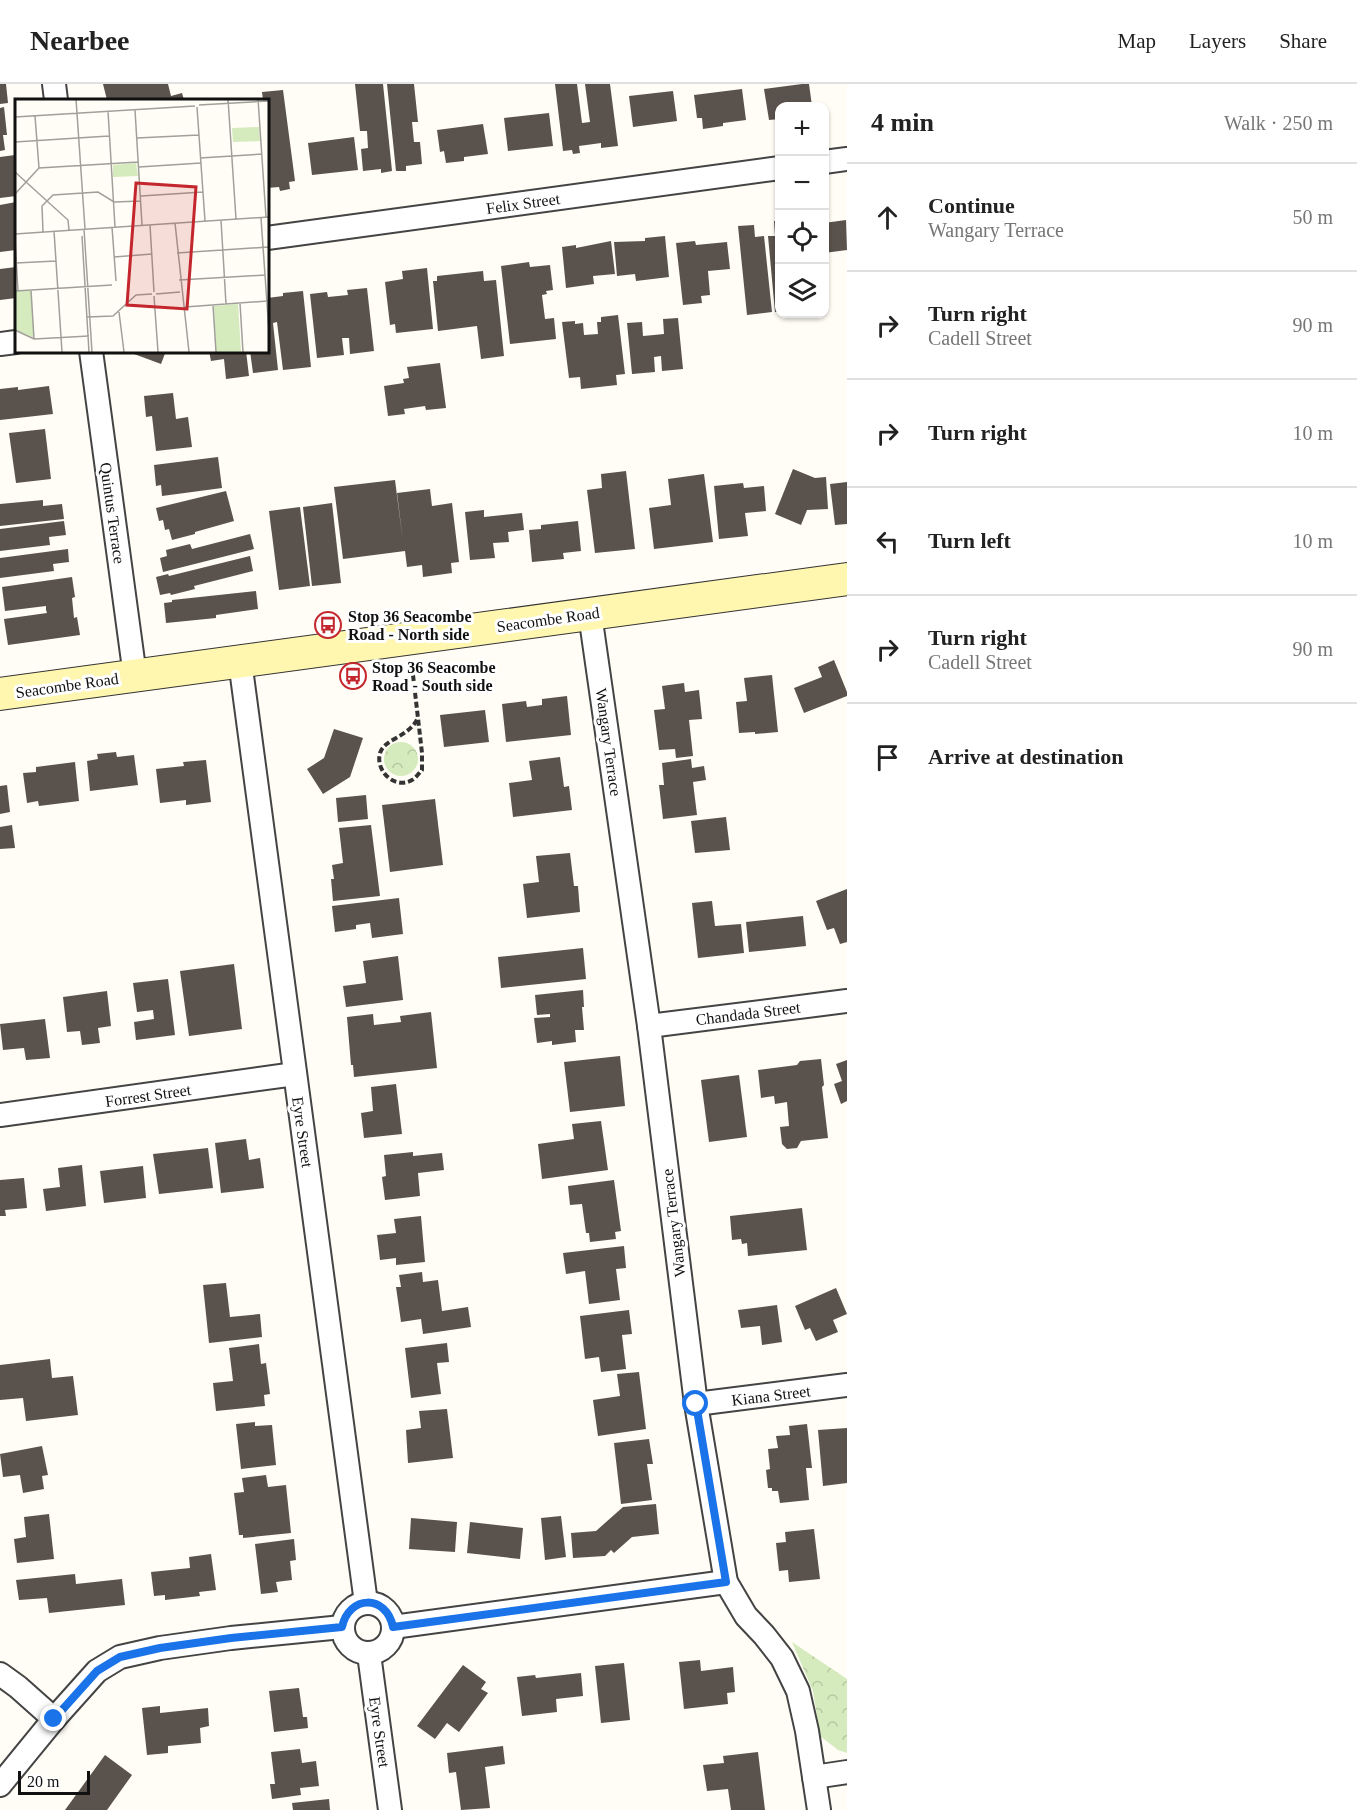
<!DOCTYPE html>
<html lang="en">
<head>
<meta charset="utf-8">
<style>
	:root { --surface:#fff; --page:#f2f2f2; --text:#222; --muted:#767676; --line:#e0e0e0 }
	body { margin:0; font-family:"Times New Roman",serif; background:var(--page); color:var(--text) }
	.controls { position:absolute; right:18px; top:18px; display:grid; overflow:hidden; border-radius:12px; box-shadow:0 2px 4px #0004 }
	.controls button { width:54px; height:54px; display:grid; place-items:center; padding:0; border:0; border-bottom:2px solid var(--line); background:var(--surface); color:var(--text); font:30px sans-serif }
	.scale { position:absolute; left:18px; bottom:15px; width:72px; box-sizing:border-box; padding-left:6px; border:3px solid #111; border-top:0; font-size:16px; line-height:21px; white-space:nowrap; color:#111; -webkit-text-stroke:4px #fff; paint-order:stroke }
	.stop { position:absolute; width:18px; height:18px; margin:-14px; border:4px solid #1a73e8; border-radius:50%; background:#fff }
	.stop.end { background:#1a73e8; border-color:#fff; box-shadow:0 2px 6px #0008 }
	.list { margin:0; padding:0; list-style:none }
	h2 { display:flex; justify-content:space-between; align-items:center; height:78px; margin:0; padding:0 24px; font-size:26px }
	h2 small { font-size:20px; font-weight:400; color:var(--muted) }
	.list li { display:grid; grid-template-columns:39px 1fr auto; gap:18px; align-items:center; box-sizing:border-box; height:108px; padding:0 24px; border-top:2px solid var(--line) }
	.list b { display:block; font-size:22px; white-space:nowrap }
	.list p { margin:0; font-size:20px; white-space:nowrap; color:var(--muted) }
	.list em { font-size:20px; font-style:normal; color:var(--muted) }
	.icon { flex:none; width:33px; height:33px; fill:none; stroke:currentColor; stroke-width:2; stroke-linecap:round; stroke-linejoin:round }
	.map { position:relative; flex:none; width:847px; height:1726px; overflow:hidden }
	header { display:flex; align-items:center; gap:36px; box-sizing:border-box; height:84px; padding:0 30px; background:var(--surface); border-bottom:2px solid var(--line) }
	header strong { font-size:28px }
	nav { display:flex; gap:33px; margin-inline-start:auto; font-size:21px }
	main { display:flex }
	aside { flex:1; background:var(--surface) }
	.map>svg:first-child { display:block }
	.park { fill:url(#park-crowns) }
	.building { fill:#5a524d }
	.lines { fill:none; stroke-linecap:round; stroke-linejoin:round }
	.street-casing { stroke:#444; stroke-width:26 }
	.secondary-casing { stroke:#333; stroke-width:34 }
	.path { stroke:#333; stroke-width:4; stroke-dasharray:6 3; stroke-linecap:butt }
	.street { stroke:#fff; stroke-width:22 }
	.secondary { stroke:#fff6b0; stroke-width:32 }
	.route { stroke:#1a73e8; stroke-width:8 }
	.labels { text-anchor:middle; stroke-width:6; stroke-linejoin:round; paint-order:stroke }
	.street-label { font-size:16px; fill:#111; stroke:#fff }
	.poi-label { font-size:16px; font-weight:bold; fill:#111; stroke:#fff; text-anchor:start }
	.inset-road { fill:none; stroke:#a09f9a; stroke-width:1.5 }
	.view { fill:#c4262e; fill-opacity:0.15; stroke:#c4262e; stroke-width:3 }
	.inset-edge { fill:none; stroke:#111; stroke-width:3 }
</style>
</head>
<body>
<header>
<strong>Nearbee</strong>
<nav><a>Map</a><a>Layers</a><a>Share</a></nav>
</header>
<main>
<div class="map">
<svg width="847" height="1726" viewBox="0 0 847 1726">
	<defs>
		<pattern id="park-crowns" width="20" height="18" patternUnits="userSpaceOnUse" patternTransform="scale(1.5)"><rect width="20" height="18" fill="#d5ebbd"/><path d="M2 6a3 3 0 1 1 6 0M12 15a3 3 0 1 1 6 0" fill="none" stroke="#b6c8a1"/></pattern>
	</defs>
	<rect width="100%" height="100%" fill="#fffdf5"/>
	<!-- park -->
	<g class="park">
		<circle cx="401" cy="675" r="17"/>
		<polygon points="792,1558 847,1595 847,1669 838,1666 820,1652 813,1607"/>
	</g>
	<!-- building -->
	<g class="building">
		<polygon points="0,0 6,0 8,19 0,20"/>
		<polygon points="103,0 168,0 171,12 182,9 184,16 107,16"/>
		<polygon points="355,0 383,0 392,87 381,89 381,85 363,87 361,65 368,64 367,47 360,47"/>
		<polygon points="387,0 414,0 418,38 412,38 414,58 420,58 422,80 406,82 406,87 396,87"/>
		<polygon points="555,0 577,0 582,39 590,38 585,0 610,0 618,62 601,64 601,59 579,62 580,69 573,70 572,66 563,67"/>
		<polygon points="802,0 809,0 812,22 780,22 780,35 769,36 764,5"/>
		<polygon points="742,5 746,36 723,39 723,42 703,45 702,34 697,34 694,11"/>
		<polygon points="283,6 295,97 289,98 290,105 280,107 279,103 267,104 267,16 263,16 262,8"/>
		<polygon points="673,7 677,37 633,43 629,12"/>
		<polygon points="4,23 7,51 3,51 5,66 0,67 0,24"/>
		<polygon points="549,29 553,62 508,67 504,34"/>
		<polygon points="483,40 488,70 464,73 464,77 446,79 444,67 440,68 437,46"/>
		<polygon points="354,53 358,86 312,91 308,59"/>
		<polygon points="15,71 16,112 0,114 0,73"/>
		<polygon points="16,118 16,166 0,168 0,121"/>
		<polygon points="846,136 847,166 824,169 824,139"/>
		<polygon points="774,137 780,137 780,228 775,228 768,152 775,152"/>
		<polygon points="754,141 755,153 764,152 772,228 747,231 738,142"/>
		<polygon points="665,152 669,193 636,197 635,190 617,192 614,158 645,157 645,154"/>
		<polygon points="611,157 615,190 593,192 594,200 566,204 562,163 576,161 576,164"/>
		<polygon points="695,157 696,161 727,158 730,185 708,187 710,211 701,212 702,219 683,221 676,159"/>
		<polygon points="529,178 530,183 550,181 553,206 546,207 547,210 542,211 545,235 554,234 556,255 510,260 501,182"/>
		<polygon points="16,183 16,214 0,216 0,185"/>
		<polygon points="427,184 433,245 396,249 395,240 390,241 385,198 403,195 402,187"/>
		<polygon points="483,187 484,197 496,196 504,272 481,275 477,242 438,247 433,197 437,197 437,192"/>
		<polygon points="367,204 374,267 350,270 349,254 342,254 344,271 317,274 310,210 327,208 328,213 348,211 347,206"/>
		<polygon points="303,207 311,283 283,286 277,238 273,239 278,286 253,289 250,267 267,267 267,214 283,212 283,209"/>
		<polygon points="618,231 625,290 616,291 617,301 581,305 580,293 569,294 562,238 575,237 575,240 583,239 584,251 598,250 597,238 601,238 601,233"/>
		<polygon points="678,234 683,285 662,287 661,272 654,273 655,288 632,290 627,239 642,238 643,252 654,251 664,250 663,235"/>
		<polygon points="126,267 166,267 161,280"/>
		<polygon points="209,267 246,267 249,292 226,295 224,275 211,277"/>
		<polygon points="440,279 446,324 426,326 425,322 404,325 405,330 388,332 384,302 404,299 403,295 409,294 407,283"/>
		<polygon points="49,302 53,330 0,336 0,305 18,303 18,306"/>
		<polygon points="173,309 176,335 188,333 192,363 156,367 152,332 146,333 144,312"/>
		<polygon points="45,345 51,395 16,399 9,349"/>
		<polygon points="218,373 222,404 162,412 161,401 156,402 154,381"/>
		<polygon points="793,385 815,394 826,393 828,425 807,426 801,441 775,430"/>
		<polygon points="626,387 635,465 595,469 587,406 602,404 601,390"/>
		<polygon points="704,390 713,458 654,465 649,424 671,421 668,395"/>
		<polygon points="395,396 403,458 397,409 430,405 432,422 452,419 459,478 451,479 452,489 423,493 422,481 407,483 405,467 343,475 334,403"/>
		<polygon points="847,398 847,440 835,441 830,400"/>
		<polygon points="743,399 744,404 764,402 766,427 745,429 748,452 719,455 714,402"/>
		<polygon points="226,407 234,437 195,448 195,450 172,456 169,445 165,446 163,436 159,437 156,424"/>
		<polygon points="43,416 43,422 62,420 64,435 0,442 0,420"/>
		<polygon points="332,419 341,499 312,502 303,423"/>
		<polygon points="300,423 310,502 279,506 269,427"/>
		<polygon points="484,426 484,433 522,429 524,446 508,448 509,458 493,459 495,474 470,476 465,428"/>
		<polygon points="64,437 66,451 49,453 50,461 0,467 0,445"/>
		<polygon points="578,437 581,467 563,469 564,475 532,478 529,446 541,445 541,441"/>
		<polygon points="250,450 254,465 163,488 160,474 167,472 166,466 190,460 192,465"/>
		<polygon points="68,465 69,478 53,480 54,487 0,494 0,474"/>
		<polygon points="250,472 253,487 194,502 195,505 171,511 170,509 160,511 156,493 168,490 169,492"/>
		<polygon points="72,493 75,513 72,514 74,534 77,533 80,551 8,561 4,535 47,529 46,526 46,522 5,527 2,503"/>
		<polygon points="256,507 258,525 216,531 216,534 166,539 164,519 172,518 172,516"/>
		<polygon points="834,576 847,608 847,612 804,629 794,604 822,593 818,583"/>
		<polygon points="772,591 778,648 755,650 755,648 739,649 736,618 747,617 744,594"/>
		<polygon points="684,599 685,608 699,606 702,635 689,636 693,672 676,674 675,665 659,666 654,626 665,625 662,602"/>
		<polygon points="567,612 571,651 506,658 502,620 526,617 527,623 542,621 542,615"/>
		<polygon points="485,626 489,658 444,663 440,631"/>
		<polygon points="334,645 363,654 350,693 323,710 307,685 324,674"/>
		<polygon points="116,668 117,673 134,671 138,701 90,707 87,677 98,675 97,670"/>
		<polygon points="560,673 564,703 569,702 572,726 513,733 509,699 532,696 529,677"/>
		<polygon points="691,675 692,684 704,682 706,696 693,698 697,731 663,735 659,701 664,701 662,679"/>
		<polygon points="206,676 211,718 186,721 186,716 160,719 156,685 184,682 183,678"/>
		<polygon points="75,678 79,717 39,722 38,717 27,719 23,689 36,688 36,683"/>
		<polygon points="7,701 10,728 0,730 0,702"/>
		<polygon points="366,711 368,735 338,738 336,714"/>
		<polygon points="435,715 443,781 390,788 382,721"/>
		<polygon points="726,733 730,766 695,769 691,737"/>
		<polygon points="12,741 15,764 0,765 0,743"/>
		<polygon points="371,741 380,812 333,817 331,795 334,795 332,781 343,779 339,744"/>
		<polygon points="570,769 574,802 578,802 580,828 527,834 523,800 539,798 536,772"/>
		<polygon points="847,805 847,858 840,860 834,844 827,846 816,817"/>
		<polygon points="399,814 403,850 372,854 370,839 356,841 356,845 335,848 332,822"/>
		<polygon points="712,817 715,842 741,840 744,869 698,874 692,819"/>
		<polygon points="803,832 806,862 749,868 746,838"/>
		<polygon points="583,864 586,895 501,904 498,873"/>
		<polygon points="398,872 403,916 346,923 343,902 366,899 363,877"/>
		<polygon points="234,880 242,945 189,952 180,887"/>
		<polygon points="168,895 175,951 136,956 134,938 154,935 153,926 137,928 133,899"/>
		<polygon points="583,906 584,923 582,923 584,946 575,946 576,958 552,961 552,957 537,959 534,934 550,933 550,930 537,931 535,911"/>
		<polygon points="107,907 111,942 98,944 100,959 82,961 80,947 67,948 63,913"/>
		<polygon points="431,928 437,984 354,993 353,981 351,981 347,933 373,930 374,941 401,938 400,932"/>
		<polygon points="45,935 50,974 26,976 24,964 3,966 0,940"/>
		<polygon points="620,972 625,1022 570,1028 564,978"/>
		<polygon points="821,975 824,1001 822,1003 828,1054 801,1057 797,1064 787,1065 782,1060 780,1043 789,1042 787,1018 775,1020 774,1012 761,1014 758,986 797,981 800,977"/>
		<polygon points="847,976 847,1017 841,1020 834,1000 842,997 836,980"/>
		<polygon points="739,991 747,1053 709,1058 701,996"/>
		<polygon points="396,1000 402,1050 364,1054 361,1029 373,1027 371,1003"/>
		<polygon points="601,1037 608,1086 542,1095 538,1060 574,1055 572,1040"/>
		<polygon points="246,1055 249,1076 260,1074 264,1104 221,1109 215,1059"/>
		<polygon points="208,1064 213,1104 159,1110 153,1070"/>
		<polygon points="413,1068 413,1072 442,1069 444,1086 418,1089 420,1112 385,1116 382,1093 386,1092 384,1071"/>
		<polygon points="82,1081 86,1122 46,1127 43,1105 60,1103 58,1084"/>
		<polygon points="143,1082 146,1114 104,1119 100,1087"/>
		<polygon points="24,1094 27,1124 5,1126 6,1132 0,1132 0,1096"/>
		<polygon points="614,1096 621,1147 615,1148 616,1155 590,1158 589,1149 586,1149 582,1120 570,1121 568,1102"/>
		<polygon points="802,1124 807,1166 748,1172 747,1159 742,1160 741,1155 732,1156 730,1132"/>
		<polygon points="421,1132 425,1178 396,1181 396,1174 380,1176 377,1151 396,1149 394,1135"/>
		<polygon points="624,1162 626,1184 616,1185 620,1216 589,1220 585,1187 566,1190 563,1169"/>
		<polygon points="422,1188 423,1198 438,1196 442,1227 468,1223 471,1243 423,1250 421,1235 401,1238 396,1203 401,1203 399,1191"/>
		<polygon points="226,1199 230,1233 260,1230 262,1253 209,1259 203,1201"/>
		<polygon points="836,1204 847,1230 833,1236 838,1248 816,1257 810,1244 805,1246 795,1222"/>
		<polygon points="777,1221 782,1258 762,1261 760,1242 741,1244 738,1226"/>
		<polygon points="629,1226 632,1250 622,1251 626,1285 601,1288 599,1273 585,1275 580,1232"/>
		<polygon points="447,1259 449,1278 437,1279 441,1310 411,1314 405,1264"/>
		<polygon points="259,1260 261,1280 266,1279 270,1310 264,1311 265,1322 216,1327 213,1299 233,1297 229,1264"/>
		<polygon points="50,1275 52,1294 73,1292 78,1331 26,1337 23,1314 0,1316 0,1281"/>
		<polygon points="639,1288 646,1345 598,1352 593,1316 620,1312 617,1290"/>
		<polygon points="447,1325 453,1374 408,1379 406,1346 421,1344 419,1327"/>
		<polygon points="255,1338 255,1342 272,1341 276,1381 241,1385 236,1340"/>
		<polygon points="807,1340 812,1384 806,1384 809,1416 780,1419 778,1407 772,1407 772,1404 768,1404 766,1386 770,1385 768,1365 778,1364 776,1352 790,1351 789,1342"/>
		<polygon points="847,1344 847,1399 823,1402 818,1346"/>
		<polygon points="649,1355 653,1380 647,1380 652,1416 621,1420 614,1359"/>
		<polygon points="42,1362 48,1391 42,1392 44,1405 23,1409 20,1391 3,1393 0,1370"/>
		<polygon points="266,1391 268,1403 286,1401 291,1449 243,1454 243,1451 239,1451 234,1409 244,1408 242,1394"/>
		<polygon points="656,1420 659,1450 632,1453 614,1469 611,1466 605,1472 573,1474 571,1449 596,1447 623,1423"/>
		<polygon points="49,1430 54,1475 17,1479 14,1455 26,1453 24,1433"/>
		<polygon points="561,1432 566,1473 545,1476 541,1434"/>
		<polygon points="411,1434 457,1438 455,1468 409,1465"/>
		<polygon points="470,1438 523,1444 520,1475 467,1469"/>
		<polygon points="814,1445 820,1495 789,1498 788,1486 779,1487 776,1459 786,1458 785,1448"/>
		<polygon points="294,1455 296,1476 290,1477 292,1496 276,1498 278,1508 261,1510 255,1460"/>
		<polygon points="211,1470 216,1506 199,1508 200,1512 165,1516 165,1511 154,1512 151,1488 190,1484 189,1473"/>
		<polygon points="75,1490 76,1500 122,1495 125,1521 49,1529 47,1514 19,1516 16,1496"/>
		<polygon points="700,1576 701,1587 733,1583 735,1608 727,1609 728,1620 684,1625 679,1578"/>
		<polygon points="624,1579 630,1636 601,1639 595,1582"/>
		<polygon points="463,1581 486,1598 481,1605 488,1609 459,1648 447,1639 435,1655 417,1642"/>
		<polygon points="581,1589 583,1612 556,1615 557,1628 522,1632 517,1593 535,1591 536,1594"/>
		<polygon points="299,1604 303,1633 307,1633 308,1644 274,1648 269,1607"/>
		<polygon points="160,1622 160,1629 208,1624 209,1642 200,1644 201,1659 168,1662 168,1669 147,1671 142,1624"/>
		<polygon points="503,1662 505,1680 485,1683 490,1724 461,1726 456,1688 449,1689 447,1669"/>
		<polygon points="300,1665 302,1679 316,1677 319,1702 300,1704 301,1711 272,1715 270,1700 275,1700 271,1668"/>
		<polygon points="758,1668 765,1726 731,1726 728,1705 707,1707 703,1681 724,1679 723,1672"/>
		<polygon points="105,1671 132,1691 107,1726 65,1726"/>
		<polygon points="329,1715 330,1726 293,1726 292,1719"/>
	</g>
	<g class="lines">
		<defs>
			<g id="street">
				<polyline points="54,0 56,16"/>
				<polyline points="824,78 847,75"/>
				<polyline points="267,154 780,84"/>
				<polyline points="0,260 16,258"/>
				<polyline points="91,267 135,592"/>
				<polyline points="590,530 649,942 696,1320 726,1498 746,1532 764,1551 782,1574 798,1607 807,1647 819,1726"/>
				<polyline points="240,577 366,1519"/>
				<polyline points="649,942 847,917"/>
				<polyline points="0,1031 295,990"/>
				<polyline points="696,1320 847,1301"/>
				<circle cx="368" cy="1544" r="25"/>
				<polyline points="393,1543 726,1498"/>
				<polyline points="369,1570 390,1726"/>
				<polyline points="0,1590 18,1603 54,1635"/>
				<polyline points="814,1693 847,1688"/>
				<polyline points="0,1701 54,1635 97,1587 120,1573 160,1564 231,1554 342,1543"/>
			</g>
			<polyline id="secondary" points="0,610 847,495"/>
		</defs>
		<!-- street casing -->
		<use href="#street" class="street-casing"/>
		<!-- secondary casing -->
		<use href="#secondary" class="secondary-casing"/>
		<!-- path -->
		<path class="path" d="M413,591L422,669V686C419,689 416,694 412,696C395,706 375,687 380,669C385,654 408,654 418,634"/>
		<!-- street -->
		<use href="#street" class="street"/>
		<!-- secondary -->
		<use href="#secondary" class="secondary"/>
	</g>
	<g class="lines">
		<!-- route -->
		<path class="route" d="M54,1635L97,1587L120,1573L160,1564L231,1554L342,1543C349,1511 386,1510 393,1543L726,1498L696,1320"/>
	</g>
	<!-- icons -->
	<defs>
		<symbol id="bus-ring" viewBox="-11 -11 22 22"><circle r="9.5" fill="#fff" stroke="#c4262e" stroke-width="1.5"/><path d="M-5-6H5V4H4V6H2V4H-2V6H-4V4H-5ZM-3.5-4V0h7V-4ZM-3.5 1.2v1.5H-2V1.2ZM2 1.2v1.5H3.5V1.2Z" fill="#c4262e"/></symbol>
	</defs>
	<g fill-rule="evenodd">
		<use href="#bus-ring" x="313" y="526" width="30" height="30"/>
		<use href="#bus-ring" x="338" y="577" width="30" height="30"/>
	</g>
	<g class="labels">
		<!-- street labels -->
		<g class="street-label">
			<text transform="translate(523 119) rotate(-8)" y="6">Felix Street</text>
			<text transform="translate(113 429) rotate(82)" y="6">Quintus Terrace</text>
			<text transform="translate(548 535) rotate(-8)" y="6">Seacombe Road</text>
			<text transform="translate(67 601) rotate(-8)" y="6">Seacombe Road</text>
			<text transform="translate(609 658) rotate(82)" y="6">Wangary Terrace</text>
			<text transform="translate(748 929) rotate(-7)" y="6">Chandada Street</text>
			<text transform="translate(148 1011) rotate(-8)" y="6">Forrest Street</text>
			<text transform="translate(303 1048) rotate(82)" y="6">Eyre Street</text>
			<text transform="translate(673 1139) rotate(-97)" y="6">Wangary Terrace</text>
			<text transform="translate(771 1311) rotate(-7)" y="6">Kiana Street</text>
			<text transform="translate(380 1648) rotate(82)" y="6">Eyre Street</text>
		</g>
		<!-- poi labels -->
		<g class="poi-label">
			<text x="348" y="538">Stop 36 Seacombe<tspan x="348" dy="18">Road - North side</tspan></text>
			<text x="372" y="589">Stop 36 Seacombe<tspan x="372" dy="18">Road - South side</tspan></text>
		</g>
	</g>
	<!-- overview -->
	<g transform="translate(15 15)">
		<rect width="254" height="254" fill="#fffdf5"/>
		<path d="M244,28L245,42L218,43L217,29ZM121,64L123,77L98,78V66ZM16,191L19,239L0,231V192ZM223,205L226,253H201L199,207Z" fill="#d5ebbd"/>
		<path class="inset-road" d="M61,0L70,130M213,0L221,120M243,0L251,118M184,6L254,2M182,8L190,122M120,11L127,126M93,12L100,128M20,17L24,69M0,18L180,7M122,39L184,36M0,43L94,37M185,59L247,55M124,68L186,64M0,73L53,121L54,131M0,95L24,69L123,63M126,97L188,93M246,119L254,233M206,121L211,205M160,124L174,253M135,126L139,193M97,128L101,182M69,130L77,253M39,132L47,253M28,133L27,107L38,96L83,93L99,103L126,102M0,135L254,118M67,137L74,253M0,141L3,192M162,154L254,148M99,158L137,155M1,164L41,162M164,181L250,176M16,191L19,240M0,192L97,186M141,195L165,193M139,197L143,253M225,204L228,253M198,206L201,253M170,208L253,202M104,213L109,253M72,218L98,217L121,196L137,195M0,231L19,240L74,237"/>
		<path class="view" d="M121,84L181,88L172,210L112,206Z"/>
		<rect width="254" height="254" class="inset-edge"/>
	</g>
</svg>
<div class="controls">
<button>+</button>
<button>−</button>
<button><svg class="icon" aria-label="locate" viewBox="0 0 24 24"><circle cx="12" cy="12" r="6"/><path d="M12 2v4M12 18v4M2 12h4M18 12h4"/></svg></button>
<button><svg class="icon" aria-label="layers" viewBox="0 0 24 24"><path d="M12 4l9 5-9 5-9-5zM3 14l9 5 9-5"/></svg></button>
</div>
<div class="scale">20 m</div>
<div class="stop" style="left:696px;top:1320px"></div>
<div class="stop end" style="left:54px;top:1635px"></div>
</div>
<aside>
<h2>4 min<small>Walk · 250 m</small></h2>
<ul class="list">
<li><svg class="icon" aria-label="ahead" viewBox="0 0 24 24"><path d="M12 20V5M6 11l6-6 6 6"/></svg><div><b>Continue</b><p>Wangary Terrace</p></div><em>50 m</em></li>
<li><svg class="icon" aria-label="right" viewBox="0 0 24 24"><path d="M7 20v-9h11M14 6l5 5-5 5"/></svg><div><b>Turn right</b><p>Cadell Street</p></div><em>90 m</em></li>
<li><svg class="icon" aria-label="right" viewBox="0 0 24 24"><path d="M7 20v-9h11M14 6l5 5-5 5"/></svg><div><b>Turn right</b></div><em>10 m</em></li>
<li><svg class="icon" aria-label="left" viewBox="0 0 24 24"><path d="M17 20v-9H6M10 6l-5 5 5 5"/></svg><div><b>Turn left</b></div><em>10 m</em></li>
<li><svg class="icon" aria-label="right" viewBox="0 0 24 24"><path d="M7 20v-9h11M14 6l5 5-5 5"/></svg><div><b>Turn right</b><p>Cadell Street</p></div><em>90 m</em></li>
<li><svg class="icon" aria-label="arrive" viewBox="0 0 24 24"><path d="M6 21V4h12l-3 4 3 4H6"/></svg><div><b>Arrive at destination</b></div></li>
</ul>
</aside>
</main>
</body>
</html>
